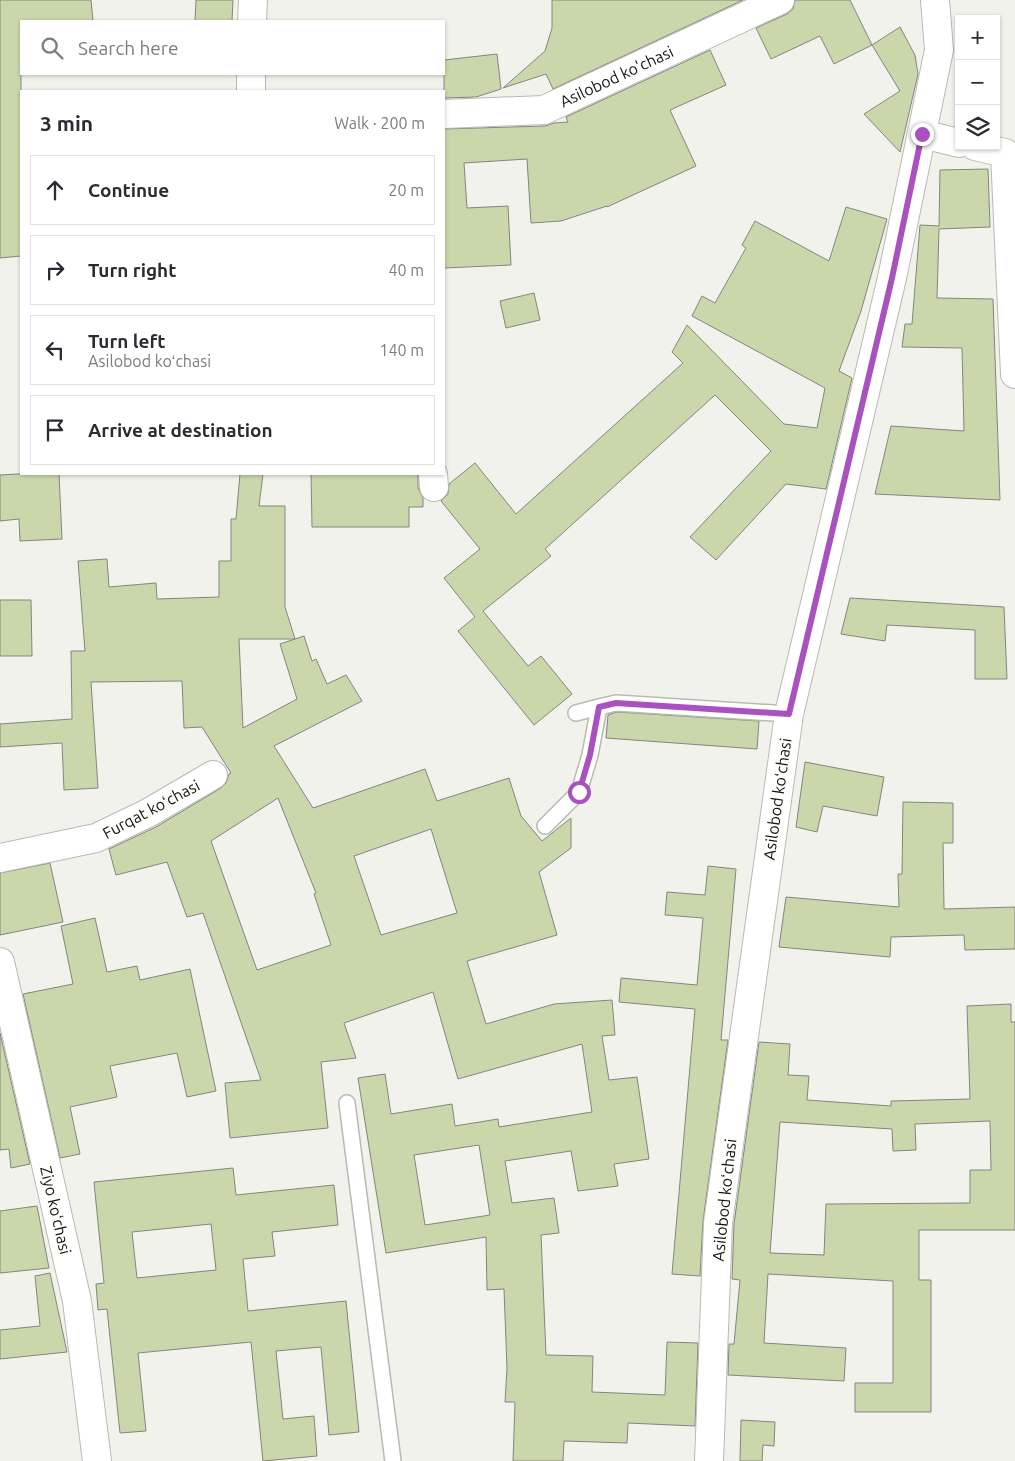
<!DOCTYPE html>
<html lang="en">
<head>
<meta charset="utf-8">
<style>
	:root { --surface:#fff; --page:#f2f2f3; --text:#2b2b33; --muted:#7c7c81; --line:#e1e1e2 }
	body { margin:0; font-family:Ubuntu,sans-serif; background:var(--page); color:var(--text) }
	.controls { position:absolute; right:15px; top:15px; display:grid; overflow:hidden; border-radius:0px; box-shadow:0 1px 4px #0004 }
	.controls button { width:45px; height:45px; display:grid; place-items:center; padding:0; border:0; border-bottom:1px solid var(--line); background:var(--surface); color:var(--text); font:25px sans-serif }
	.stop { position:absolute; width:15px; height:15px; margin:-11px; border:4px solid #a951bf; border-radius:50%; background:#fff }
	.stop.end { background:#a951bf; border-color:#fff; box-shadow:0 1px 5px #0008 }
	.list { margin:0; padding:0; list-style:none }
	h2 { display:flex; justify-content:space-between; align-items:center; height:65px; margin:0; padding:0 20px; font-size:21px }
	h2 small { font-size:16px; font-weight:400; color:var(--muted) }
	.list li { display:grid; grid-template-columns:32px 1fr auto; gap:15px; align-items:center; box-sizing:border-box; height:70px; margin:0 10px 10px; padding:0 10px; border:1px solid var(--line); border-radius:0px }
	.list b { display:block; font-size:19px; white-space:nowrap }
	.list p { margin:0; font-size:16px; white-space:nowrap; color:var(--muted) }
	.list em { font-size:16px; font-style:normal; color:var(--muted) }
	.icon { flex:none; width:28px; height:28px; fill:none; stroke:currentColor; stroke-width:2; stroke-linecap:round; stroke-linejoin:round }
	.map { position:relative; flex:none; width:1015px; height:1461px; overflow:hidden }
	.search { position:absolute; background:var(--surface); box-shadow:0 1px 4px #0004; left:20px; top:20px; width:425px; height:55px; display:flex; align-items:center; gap:12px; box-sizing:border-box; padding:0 18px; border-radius:0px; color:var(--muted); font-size:19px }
	.panel { position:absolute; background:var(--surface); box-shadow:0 1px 4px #0004; left:20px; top:90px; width:425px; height:385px; border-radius:0px }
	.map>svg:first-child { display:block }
	.building { fill:#cad7ab; stroke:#848580; fill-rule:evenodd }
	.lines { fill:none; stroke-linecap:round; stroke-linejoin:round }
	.service-casing { stroke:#b9bab4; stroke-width:18 }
	.minor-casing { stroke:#b9bab4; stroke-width:30 }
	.service { stroke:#fff; stroke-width:15 }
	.minor { stroke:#fff; stroke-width:28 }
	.route { stroke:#a951bf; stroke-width:6 }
	.labels { text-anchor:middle; stroke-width:4; stroke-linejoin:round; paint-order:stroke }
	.street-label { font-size:16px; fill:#131411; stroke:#fdfffa }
</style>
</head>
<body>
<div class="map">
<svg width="1015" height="1461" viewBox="0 0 1015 1461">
	<rect width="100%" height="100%" fill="#f0f2eb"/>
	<!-- building -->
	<g class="building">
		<polygon points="0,0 91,0 93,21 21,21 21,256 0,258"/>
		<polygon points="196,0 233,0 232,21 195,21"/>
		<polygon points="552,0 743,0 553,89 546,74 503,88 545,51 552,28"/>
		<polygon points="795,0 850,0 872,45 834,64 820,36 771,59 756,28 787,14 793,9"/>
		<polygon points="900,27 915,55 918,74 900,152 864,114 900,91 872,45"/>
		<polygon points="710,50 726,85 670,110 696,166 607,207 607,206 561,221 531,223 527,159 464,163 467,208 508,206 511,265 444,268 444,129 545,126 554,123 568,122 566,117"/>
		<polygon points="497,54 501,89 476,97 444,98 444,60"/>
		<polygon points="988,169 990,227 939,229 937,298 993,299 1000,500 875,494 891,426 964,431 962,348 902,347 905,324 912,324 920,225 939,226 940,170"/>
		<polygon points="846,207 887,219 861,311 839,371 852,378 826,489 786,484 716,560 690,537 771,451 715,395 545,549 551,556 483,611 528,666 541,656 572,694 534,725 458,631 475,617 444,578 480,549 441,501 448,494 449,484 475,463 516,514 683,363 672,352 687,325 784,424 817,428 825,388 692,316 702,296 715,303 746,248 742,245 755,221 829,261"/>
		<polygon points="534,293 540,320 506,328 500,301"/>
		<polygon points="17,474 59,474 62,539 20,541 19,519 0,521 0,475"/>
		<path d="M240,474H263L259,506H285V607L295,639H239L243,728L297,699L280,644L304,636L312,661L316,659L327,684L346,675L362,701L274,746L313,808L425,769L437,801L509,778L521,816L542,841L571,818V848L539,872L557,935L467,961L486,1024L554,1004L612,1000L615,1035L602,1036L609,1080L637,1077L649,1159L614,1164L618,1186L578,1191L571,1151L505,1161L512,1203L554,1198L559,1233L541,1235L546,1355L593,1356L592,1392L665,1395L667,1342L698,1343L695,1426L628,1423L627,1443L564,1441L563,1461H513L515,1402H505L507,1368L504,1289L487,1290L486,1237L386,1253L358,1078L385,1074L391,1114L452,1104L455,1126L498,1119L499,1127L592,1112L582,1044L458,1079L433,992L344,1023L356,1058L321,1062L328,1128L230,1138L225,1083L261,1080L203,913L187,917L167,862L116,875L109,849L156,827L221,788L226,783L229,774L231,773L202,727L184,728L182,681L91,682L98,788L64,790L62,743L0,747V724L72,719L71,651H85L78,561L107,559L109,587L156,583L157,599L219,597V561H231V519H236ZM278,798L316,893L314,894L331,945L257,970L211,841ZM431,829L457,913L381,935L354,856ZM479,1145L490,1215L425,1225L414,1155Z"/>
		<polygon points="311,474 418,474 418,488 423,498 423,507 409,507 409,527 312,527"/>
		<polygon points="850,598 1004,607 1007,679 975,679 975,630 887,625 885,641 841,634"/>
		<polygon points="0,600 31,600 32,656 0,656"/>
		<polygon points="617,712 759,721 757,749 606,738 608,715"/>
		<polygon points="805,762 884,777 877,816 823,806 817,832 796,827"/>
		<polygon points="903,802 953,803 953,843 943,843 944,909 1015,907 1015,949 965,950 964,935 891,937 890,957 779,947 786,897 899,907 898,874 902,874"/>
		<polygon points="50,863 63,922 0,935 0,873"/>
		<polygon points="708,866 736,869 721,1040 728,1040 703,1221 700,1276 672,1274 695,1009 619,1002 621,978 697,985 703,918 665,915 667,892 705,895"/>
		<polygon points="95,918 107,972 137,966 140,980 190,969 216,1091 187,1097 177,1053 110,1066 117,1097 70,1107 80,1154 60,1158 23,994 73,984 61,926"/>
		<path d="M1011,1004V1022H1015V1230H919V1280H931V1412H855V1383H893V1281L768,1274L764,1343L846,1348L844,1381L728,1375L729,1344H734L740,1280L732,1279L734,1224L759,1042L790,1044L788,1075L809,1076L807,1100L891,1106V1101L970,1099L967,1006ZM990,1121L991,1170H970V1203L826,1204L824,1255L770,1253L780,1122L892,1129L893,1151L916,1150L915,1124Z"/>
		<polygon points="0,1033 30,1164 11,1168 9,1149 0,1150"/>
		<path d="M233,1168L236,1195L334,1185L338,1225L272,1232L275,1256L243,1259L248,1311L346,1301L359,1432L329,1435L321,1347L276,1351L283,1419L314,1416L317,1456L263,1461L251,1342L138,1353L146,1431L120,1433L107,1309L98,1310L96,1284L104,1283L94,1182ZM211,1224L216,1270L137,1278L132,1232Z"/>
		<polygon points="37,1206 49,1268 0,1273 0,1211"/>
		<polygon points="50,1273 67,1352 0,1359 0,1330 40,1326 35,1276"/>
		<polygon points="741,1420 775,1422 774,1446 763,1445 762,1461 740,1461"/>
	</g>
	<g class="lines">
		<defs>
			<g id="service">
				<polyline points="576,713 599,707"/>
				<polyline points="545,826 579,792 590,755 599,707 616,703 789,714"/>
				<polyline points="347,1103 393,1461"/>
			</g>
			<g id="minor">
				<polyline points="252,21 253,0"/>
				<polyline points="251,91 251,74"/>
				<path id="s1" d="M444,114L544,110L780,0"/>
				<polyline points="922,134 959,143"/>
				<polyline points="975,146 1005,153 1015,374"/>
				<polyline points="433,474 434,487"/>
				<polyline points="0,858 96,838 148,813 213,775"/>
				<polyline points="0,962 77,1301 97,1461"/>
				<polyline points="709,1461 718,1223 789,714 892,278 939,50 935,0"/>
			</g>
		</defs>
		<!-- service casing -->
		<use href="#service" class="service-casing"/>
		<!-- minor casing -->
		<use href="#minor" class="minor-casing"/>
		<!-- service -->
		<use href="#service" class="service"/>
		<!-- minor -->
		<use href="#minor" class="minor"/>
	</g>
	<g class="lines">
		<!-- route -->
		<polyline class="route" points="579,792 590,755 599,707 616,703 789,714 892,278 922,134"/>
	</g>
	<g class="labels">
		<!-- street labels -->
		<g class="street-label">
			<text dy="6" stroke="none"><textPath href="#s1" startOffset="180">Asilobod ko'chasi</textPath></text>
			<text transform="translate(777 799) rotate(-82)" y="6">Asilobod koʻchasi</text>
			<text transform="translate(151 809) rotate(-28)" y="6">Furqat koʻchasi</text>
			<text transform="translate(724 1200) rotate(-84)" y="6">Asilobod koʻchasi</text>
			<text transform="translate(56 1210) rotate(77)" y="6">Ziyo koʻchasi</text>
		</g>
	</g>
</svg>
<div class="controls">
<button>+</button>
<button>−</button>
<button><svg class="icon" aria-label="layers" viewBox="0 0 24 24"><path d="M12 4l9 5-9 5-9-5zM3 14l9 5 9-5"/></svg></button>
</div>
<div class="stop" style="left:579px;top:792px"></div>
<div class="stop end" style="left:922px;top:134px"></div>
<div class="search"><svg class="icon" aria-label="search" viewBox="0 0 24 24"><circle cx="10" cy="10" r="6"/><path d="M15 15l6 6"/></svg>Search here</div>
<section class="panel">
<h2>3 min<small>Walk · 200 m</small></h2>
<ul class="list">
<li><svg class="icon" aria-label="ahead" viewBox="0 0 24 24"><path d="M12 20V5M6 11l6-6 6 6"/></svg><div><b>Continue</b></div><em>20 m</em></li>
<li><svg class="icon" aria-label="right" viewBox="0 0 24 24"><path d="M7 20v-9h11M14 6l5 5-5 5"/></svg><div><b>Turn right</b></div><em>40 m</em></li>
<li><svg class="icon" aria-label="left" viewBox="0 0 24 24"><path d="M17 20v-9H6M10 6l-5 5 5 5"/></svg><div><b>Turn left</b><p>Asilobod koʻchasi</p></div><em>140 m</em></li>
<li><svg class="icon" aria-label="arrive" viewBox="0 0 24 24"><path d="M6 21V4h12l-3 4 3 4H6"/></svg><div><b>Arrive at destination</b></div></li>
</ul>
</section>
</div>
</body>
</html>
